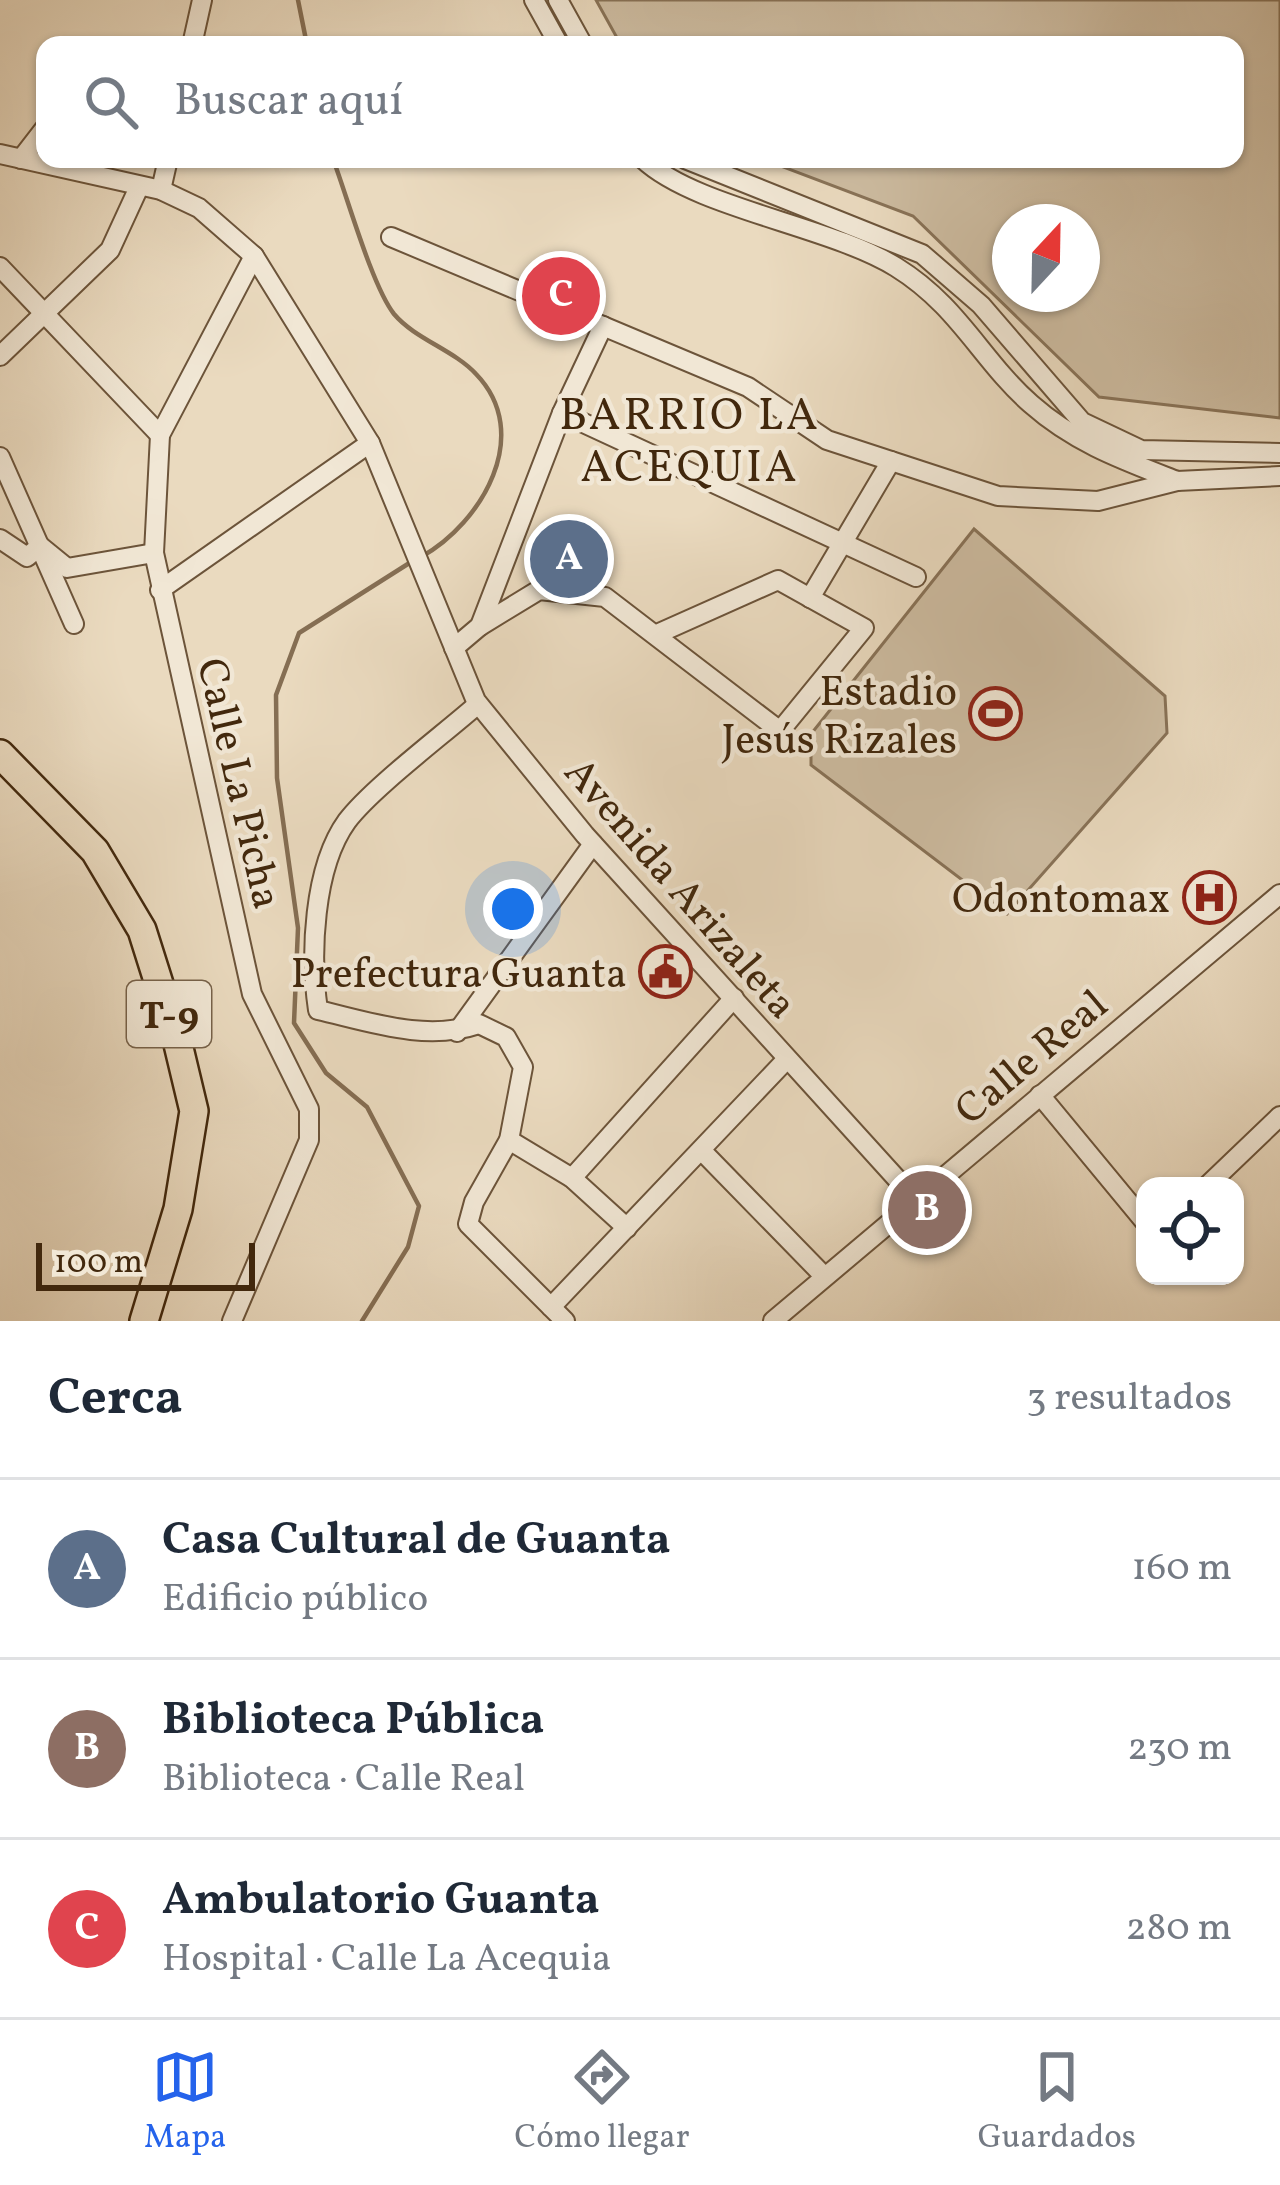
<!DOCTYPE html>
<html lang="es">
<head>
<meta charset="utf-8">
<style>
	:root { --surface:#fff; --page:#f6f6f7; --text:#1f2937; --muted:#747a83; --line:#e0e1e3; --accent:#2563eb }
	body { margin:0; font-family:Vollkorn,serif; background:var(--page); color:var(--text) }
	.controls { position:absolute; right:36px; bottom:36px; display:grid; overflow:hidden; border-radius:24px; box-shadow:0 3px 9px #0004 }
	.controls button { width:108px; height:108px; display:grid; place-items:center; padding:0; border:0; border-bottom:3px solid var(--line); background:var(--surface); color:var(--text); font:60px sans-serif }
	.compass { position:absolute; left:992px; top:204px; width:108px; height:108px; border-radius:50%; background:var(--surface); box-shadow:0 3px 9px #0004; rotate:22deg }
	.scale { position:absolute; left:36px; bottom:30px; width:219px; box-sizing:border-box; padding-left:12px; border:6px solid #42280d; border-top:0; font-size:33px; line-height:42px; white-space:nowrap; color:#42280d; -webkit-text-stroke:9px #f1e7d5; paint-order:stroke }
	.you { position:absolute; left:513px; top:909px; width:42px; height:42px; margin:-30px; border:9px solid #fff; border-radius:50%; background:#1a73e8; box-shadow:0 0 0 18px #1a73e833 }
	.badge { display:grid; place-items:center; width:78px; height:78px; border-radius:50%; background:var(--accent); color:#fff; font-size:39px; font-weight:700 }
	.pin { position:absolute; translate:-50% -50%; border:6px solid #fff; box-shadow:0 3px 12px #0006 }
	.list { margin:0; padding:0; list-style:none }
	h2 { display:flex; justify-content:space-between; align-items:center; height:156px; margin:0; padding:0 48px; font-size:51px }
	h2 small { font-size:39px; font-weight:400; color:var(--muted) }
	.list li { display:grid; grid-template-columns:78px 1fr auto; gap:36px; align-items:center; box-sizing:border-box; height:180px; padding:0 48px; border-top:3px solid var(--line) }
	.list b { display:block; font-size:45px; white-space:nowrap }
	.list p { margin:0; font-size:39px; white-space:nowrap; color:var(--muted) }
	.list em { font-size:39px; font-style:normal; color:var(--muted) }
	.icon { flex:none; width:66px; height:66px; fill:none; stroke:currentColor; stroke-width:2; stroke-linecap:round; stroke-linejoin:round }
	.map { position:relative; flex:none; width:1280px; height:1321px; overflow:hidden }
	.search { position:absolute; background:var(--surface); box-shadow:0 3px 9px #0004; left:36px; right:36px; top:36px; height:132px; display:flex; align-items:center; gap:30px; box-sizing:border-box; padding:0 42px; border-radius:24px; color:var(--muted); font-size:45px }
	.sheet { height:696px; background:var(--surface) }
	nav { display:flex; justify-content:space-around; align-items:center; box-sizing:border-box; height:168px; border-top:3px solid var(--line); background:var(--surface); font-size:33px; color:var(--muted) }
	nav a { display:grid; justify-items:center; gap:6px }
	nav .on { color:var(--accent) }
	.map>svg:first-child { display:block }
	.green { fill:#cdbca1; stroke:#887257; stroke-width:3; fill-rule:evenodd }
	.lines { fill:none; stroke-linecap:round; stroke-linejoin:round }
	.stream { stroke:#856e53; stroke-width:4.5 }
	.minor-casing { stroke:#6c543a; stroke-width:22 }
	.highway-casing { stroke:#42280d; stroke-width:32 }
	.minor { stroke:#f1e7d5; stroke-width:18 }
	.highway { stroke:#eadabf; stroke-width:27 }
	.labels { text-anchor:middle; stroke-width:9; stroke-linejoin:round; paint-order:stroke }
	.shield { fill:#f1e7d5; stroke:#766149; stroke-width:3 }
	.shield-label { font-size:39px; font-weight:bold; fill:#42280d }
	.poi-label { font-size:42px; fill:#42280d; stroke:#f1e7d5; text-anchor:end }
	.street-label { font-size:42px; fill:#42280d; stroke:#f1e7d5 }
	.neighbourhood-label { font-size:45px; letter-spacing:3px; fill:#42280d; stroke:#f1e7d5 }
</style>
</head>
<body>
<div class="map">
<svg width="1280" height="1321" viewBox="0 0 1280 1321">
	<rect width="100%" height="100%" fill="#eadabf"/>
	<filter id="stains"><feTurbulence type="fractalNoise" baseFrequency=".00167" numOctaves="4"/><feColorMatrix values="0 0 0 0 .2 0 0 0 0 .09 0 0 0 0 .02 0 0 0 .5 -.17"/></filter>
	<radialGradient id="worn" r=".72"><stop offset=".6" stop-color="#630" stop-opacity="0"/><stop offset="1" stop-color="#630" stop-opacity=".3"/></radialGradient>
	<!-- green -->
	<g class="green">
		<path d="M596,0H1280V418L1099,397L913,216L762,159H1235V45H621ZM1010,222H1082V294H1010Z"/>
		<polygon points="974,529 1165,696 1167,733 1007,914 811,765 811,734"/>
	</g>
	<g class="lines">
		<!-- stream -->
		<g class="stream">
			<polyline points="298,0 307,45"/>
			<path d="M333,159C347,196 372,286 394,314C415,339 454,350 476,374C534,434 482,523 421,557"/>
			<polyline points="362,1321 408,1247 419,1206 367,1107 326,1073 294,1023 298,928 277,778 276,695 299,633 411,562"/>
		</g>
		<defs>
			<g id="minor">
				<polyline points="534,0 559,45"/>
				<polyline points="558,0 583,45"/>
				<polyline points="192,45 202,0"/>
				<polyline points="0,154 161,190 199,208 254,256 370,443 476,701 585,835 916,1200"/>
				<polyline points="21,159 45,128"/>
				<path d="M643,159C695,208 830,226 896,267C959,306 981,360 1031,404C1075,443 1123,460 1177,481"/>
				<polyline points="685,159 922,254 981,305 1082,422 1141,450 1280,453"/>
				<polyline points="161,190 168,159"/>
				<polyline points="391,237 748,387 827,440 998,496 1098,501 1177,481 1280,476"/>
				<polyline points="0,267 160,435"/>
				<polyline points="0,356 110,250 139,187"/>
				<polyline points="562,413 916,577"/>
				<polyline points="0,457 74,624"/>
				<polyline points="0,539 27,557 40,546 67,568 154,553"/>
				<polyline points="160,590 370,443"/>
				<polyline points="810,598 891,461"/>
				<polyline points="480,626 539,590 605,597 780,731 864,628 778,580 657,634"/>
				<polyline points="454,648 480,626 562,413 603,326"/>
				<path d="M478,704C444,734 372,788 347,821C313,868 310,956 318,1010C370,1022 426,1042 479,1024L506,1037L523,1067L509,1140L474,1202L468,1224L565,1321"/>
				<polyline points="457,1032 593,844"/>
				<polyline points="1040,1095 1145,1222"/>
				<polyline points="509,1140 572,1178 627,1228"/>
				<polyline points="703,1152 824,1276"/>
				<polyline points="572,1178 734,998"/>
				<polyline points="1207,1186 1280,1116"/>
				<polyline points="551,1307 786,1060"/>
				<polyline points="232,1321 309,1140 309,1109 252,994 154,553 160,435 254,256"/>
				<polyline points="773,1321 1280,894"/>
			</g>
			<polyline id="highway" points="0,754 95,851 142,930 178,1044 194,1111 178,1209 144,1321"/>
		</defs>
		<!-- minor casing -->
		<use href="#minor" class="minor-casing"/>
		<!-- highway casing -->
		<use href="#highway" class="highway-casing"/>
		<!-- minor -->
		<use href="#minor" class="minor"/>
		<!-- highway -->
		<use href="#highway" class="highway"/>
	</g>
	<!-- icons -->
	<defs>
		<symbol id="stadium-ring" viewBox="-11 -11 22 22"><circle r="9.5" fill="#f1e7d5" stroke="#8f2418" stroke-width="1.5"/><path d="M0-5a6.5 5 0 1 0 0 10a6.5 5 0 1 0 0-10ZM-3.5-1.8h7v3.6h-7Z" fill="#8f2418"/></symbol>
		<symbol id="hospital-ring" viewBox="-11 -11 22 22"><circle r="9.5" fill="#f1e7d5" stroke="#8f2418" stroke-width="1.5"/><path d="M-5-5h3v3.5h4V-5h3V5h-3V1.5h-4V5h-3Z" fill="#8f2418"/></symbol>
		<symbol id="civic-ring" viewBox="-11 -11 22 22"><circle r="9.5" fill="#f1e7d5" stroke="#8f2418" stroke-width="1.5"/><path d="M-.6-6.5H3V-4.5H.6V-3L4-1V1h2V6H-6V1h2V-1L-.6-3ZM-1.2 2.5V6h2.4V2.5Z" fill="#8f2418"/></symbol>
	</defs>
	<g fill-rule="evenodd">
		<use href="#stadium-ring" x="966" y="684" width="59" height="59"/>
		<use href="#hospital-ring" x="1180" y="868" width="59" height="59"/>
		<use href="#civic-ring" x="636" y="942" width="59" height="59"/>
	</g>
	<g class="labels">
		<!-- shield labels -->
		<rect class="shield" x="127" y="981" width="84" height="66" rx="9"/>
		<g class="shield-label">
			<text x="169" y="1028">T-9</text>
		</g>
		<!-- poi labels -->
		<g class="poi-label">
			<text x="957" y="705">Estadio<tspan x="957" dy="48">Jesús Rizales</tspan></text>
			<text x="1170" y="912">Odontomax</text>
			<text x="627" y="987">Prefectura Guanta</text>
		</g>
		<!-- street labels -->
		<g class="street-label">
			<text transform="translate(241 783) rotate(77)" y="15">Calle La Picha</text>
			<text transform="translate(682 887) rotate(49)" y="15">Avenida Arizaleta</text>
			<text transform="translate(1030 1056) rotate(-40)" y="15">Calle Real</text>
		</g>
		<!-- neighbourhood labels -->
		<g class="neighbourhood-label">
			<text x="690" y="429">BARRIO LA<tspan x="690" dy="52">ACEQUIA</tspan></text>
		</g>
	</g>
	<rect width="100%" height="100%" filter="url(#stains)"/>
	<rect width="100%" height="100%" fill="url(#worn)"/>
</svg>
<div class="controls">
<button><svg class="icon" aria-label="locate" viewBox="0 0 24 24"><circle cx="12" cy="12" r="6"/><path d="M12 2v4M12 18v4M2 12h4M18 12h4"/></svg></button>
</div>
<svg class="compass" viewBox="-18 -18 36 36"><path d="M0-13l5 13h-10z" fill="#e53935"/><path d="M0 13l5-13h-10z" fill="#747a83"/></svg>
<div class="scale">100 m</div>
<div class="you"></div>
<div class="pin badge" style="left:569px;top:559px;background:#5c6f8a">A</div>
<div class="pin badge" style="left:927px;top:1210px;background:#8d6e63">B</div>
<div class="pin badge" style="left:561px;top:296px;background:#e0444e">C</div>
<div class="search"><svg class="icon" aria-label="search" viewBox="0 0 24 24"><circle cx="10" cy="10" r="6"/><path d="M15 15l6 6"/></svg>Buscar aquí</div>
</div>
<section class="sheet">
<h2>Cerca<small>3 resultados</small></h2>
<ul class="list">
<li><span class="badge" style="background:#5c6f8a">A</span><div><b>Casa Cultural de Guanta</b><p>Edificio público</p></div><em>160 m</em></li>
<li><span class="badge" style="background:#8d6e63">B</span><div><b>Biblioteca Pública</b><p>Biblioteca · Calle Real</p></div><em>230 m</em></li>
<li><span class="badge" style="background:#e0444e">C</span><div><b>Ambulatorio Guanta</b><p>Hospital · Calle La Acequia</p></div><em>280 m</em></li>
</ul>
</section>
<nav>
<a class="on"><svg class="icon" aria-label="map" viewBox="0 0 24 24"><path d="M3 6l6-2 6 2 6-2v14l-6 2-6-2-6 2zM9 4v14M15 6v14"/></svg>Mapa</a>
<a><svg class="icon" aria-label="directions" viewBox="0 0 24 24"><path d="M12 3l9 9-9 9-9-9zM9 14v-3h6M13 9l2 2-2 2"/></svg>Cómo llegar</a>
<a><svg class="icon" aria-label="saved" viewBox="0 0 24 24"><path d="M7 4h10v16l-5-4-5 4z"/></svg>Guardados</a>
</nav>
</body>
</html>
